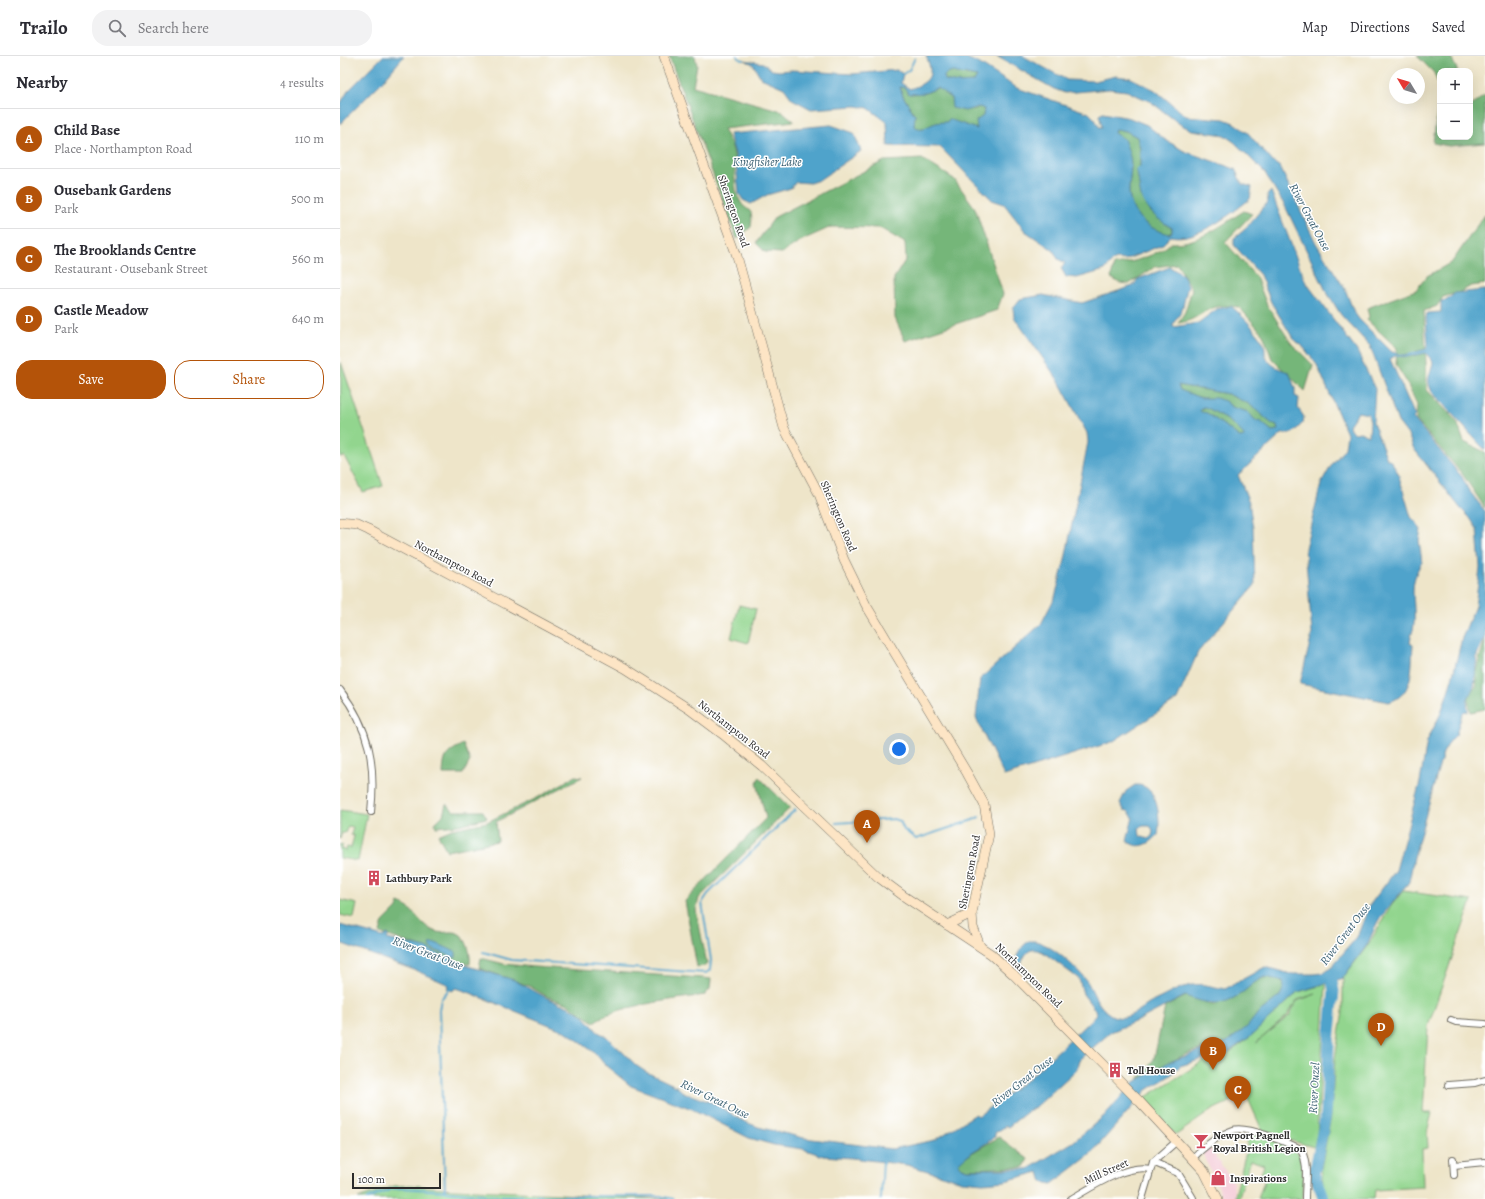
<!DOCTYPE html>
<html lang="en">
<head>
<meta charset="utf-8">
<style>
	:root { --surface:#fff; --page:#f2f2f3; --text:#2b2b33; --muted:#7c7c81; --line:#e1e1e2; --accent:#b45309 }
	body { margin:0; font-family:Alegreya,serif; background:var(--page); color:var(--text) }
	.controls { position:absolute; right:12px; top:12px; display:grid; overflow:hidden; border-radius:8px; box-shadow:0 4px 16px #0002 }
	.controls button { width:36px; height:36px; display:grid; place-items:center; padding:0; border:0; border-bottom:1px solid var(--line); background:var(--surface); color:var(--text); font:20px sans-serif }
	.compass { position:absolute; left:1049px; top:12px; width:36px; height:36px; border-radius:50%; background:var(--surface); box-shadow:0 4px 16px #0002; rotate:308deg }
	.scale { position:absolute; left:12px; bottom:10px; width:89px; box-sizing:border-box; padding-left:4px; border:2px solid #2b2b2b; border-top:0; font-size:11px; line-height:14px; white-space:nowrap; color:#2b2b2b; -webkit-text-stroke:3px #fff; paint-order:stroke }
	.you { position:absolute; left:559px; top:693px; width:14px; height:14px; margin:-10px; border:3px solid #fff; border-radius:50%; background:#1a73e8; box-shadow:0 0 0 6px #1a73e833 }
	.badge { display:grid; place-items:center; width:26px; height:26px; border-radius:50%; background:var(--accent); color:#fff; font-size:13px; font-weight:700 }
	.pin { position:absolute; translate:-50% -33px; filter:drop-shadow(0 1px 2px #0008) }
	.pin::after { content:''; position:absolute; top:21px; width:14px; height:12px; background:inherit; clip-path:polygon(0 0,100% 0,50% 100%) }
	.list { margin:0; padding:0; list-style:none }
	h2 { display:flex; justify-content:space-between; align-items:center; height:52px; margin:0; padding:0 16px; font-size:17px }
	h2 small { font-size:13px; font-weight:400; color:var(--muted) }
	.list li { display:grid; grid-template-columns:26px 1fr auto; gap:12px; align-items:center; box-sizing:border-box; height:60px; padding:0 16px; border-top:1px solid var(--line) }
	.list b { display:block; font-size:15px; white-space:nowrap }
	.list p { margin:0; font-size:13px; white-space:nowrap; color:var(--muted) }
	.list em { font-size:13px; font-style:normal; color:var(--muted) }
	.actions { display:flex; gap:8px; padding:12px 16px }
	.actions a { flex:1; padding:9px 0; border:1px solid var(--accent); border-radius:16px; text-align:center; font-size:14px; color:var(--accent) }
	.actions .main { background:var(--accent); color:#fff }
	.icon { flex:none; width:22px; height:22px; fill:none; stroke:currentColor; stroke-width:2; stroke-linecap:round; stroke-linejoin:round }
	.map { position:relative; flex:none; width:1145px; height:1143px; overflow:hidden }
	header { display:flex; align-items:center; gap:24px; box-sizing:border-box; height:56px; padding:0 20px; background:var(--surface); border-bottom:1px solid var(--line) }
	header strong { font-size:19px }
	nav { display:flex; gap:22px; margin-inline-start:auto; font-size:14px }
	.search { width:280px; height:36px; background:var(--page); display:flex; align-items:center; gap:10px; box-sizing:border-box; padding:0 14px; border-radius:16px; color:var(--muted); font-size:15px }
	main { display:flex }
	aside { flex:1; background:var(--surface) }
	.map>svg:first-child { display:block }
	.built { fill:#f5cfda }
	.green { fill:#92d58e; stroke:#5e805c; fill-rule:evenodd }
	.forest { fill:#75b679; stroke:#507052 }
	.water { fill:#50a3cb; stroke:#3e677b; fill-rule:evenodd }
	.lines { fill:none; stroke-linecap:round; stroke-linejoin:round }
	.stream { stroke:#50a3cb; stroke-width:2 }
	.river { stroke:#50a3cb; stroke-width:11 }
	.street-casing { stroke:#6f6c62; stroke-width:8 }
	.secondary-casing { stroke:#6f6c62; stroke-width:10 }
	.street { stroke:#fff; stroke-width:6 }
	.secondary { stroke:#fde5c5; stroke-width:9 }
	.labels { text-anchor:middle; stroke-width:3; stroke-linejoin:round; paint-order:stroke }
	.street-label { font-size:11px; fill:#2b2b2b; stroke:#fff }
	.poi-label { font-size:11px; font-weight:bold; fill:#2b2b2b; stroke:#fff; text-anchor:start }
	.water-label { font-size:12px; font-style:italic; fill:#3c6173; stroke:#fff }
</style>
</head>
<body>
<header>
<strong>Trailo</strong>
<div class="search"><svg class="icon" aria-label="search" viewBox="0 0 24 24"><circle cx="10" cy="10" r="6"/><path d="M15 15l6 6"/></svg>Search here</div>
<nav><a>Map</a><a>Directions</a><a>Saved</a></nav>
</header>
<main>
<aside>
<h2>Nearby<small>4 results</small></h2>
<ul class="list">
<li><span class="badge">A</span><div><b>Child Base</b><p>Place · Northampton Road</p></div><em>110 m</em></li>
<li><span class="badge">B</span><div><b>Ousebank Gardens</b><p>Park</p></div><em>500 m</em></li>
<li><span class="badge">C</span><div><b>The Brooklands Centre</b><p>Restaurant · Ousebank Street</p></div><em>560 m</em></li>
<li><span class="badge">D</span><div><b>Castle Meadow</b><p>Park</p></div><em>640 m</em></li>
</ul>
<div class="actions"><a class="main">Save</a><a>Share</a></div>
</aside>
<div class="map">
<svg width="1145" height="1143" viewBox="0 0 1145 1143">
	<rect width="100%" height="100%" fill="#fff"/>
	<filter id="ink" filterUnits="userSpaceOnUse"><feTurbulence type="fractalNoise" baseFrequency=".025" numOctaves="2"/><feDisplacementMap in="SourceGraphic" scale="8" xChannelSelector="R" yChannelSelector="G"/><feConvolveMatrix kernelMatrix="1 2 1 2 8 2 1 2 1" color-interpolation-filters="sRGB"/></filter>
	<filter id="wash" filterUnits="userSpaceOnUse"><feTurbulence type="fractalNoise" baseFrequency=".012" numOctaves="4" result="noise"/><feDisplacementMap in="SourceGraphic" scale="16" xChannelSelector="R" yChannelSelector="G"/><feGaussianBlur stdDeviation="0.9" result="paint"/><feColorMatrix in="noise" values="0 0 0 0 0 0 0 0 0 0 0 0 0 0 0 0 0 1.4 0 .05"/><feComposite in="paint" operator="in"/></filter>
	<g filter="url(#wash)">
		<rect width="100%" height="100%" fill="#eee5c9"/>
		<!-- built -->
		<polygon class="built" points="869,1091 893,1126 895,1143 881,1143 879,1132 863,1099 864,1095"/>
		<!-- green -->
		<g class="green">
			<polygon points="1,306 43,430 23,436 4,400 0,401"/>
			<polygon points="399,549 416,553 408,587 391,582"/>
			<polygon points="0,754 27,758 18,805 0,802 0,788 3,789 1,793 6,795 7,791 11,792 14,780 11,779 13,771 8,770 5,777 2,777 0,783"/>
			<polygon points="1063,835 1132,845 1088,970 1083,1057 1092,1057 1087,1076 1088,1092 1082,1093 1083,1131 1035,1134 1034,1143 990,1143 984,1134 981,1113 991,1061 995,1002 1003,956 1003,922 1028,889 1051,850"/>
			<polygon points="0,844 17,848 14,862 0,859"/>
			<path d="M986,928L977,1078L974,1091L926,1078L922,1074L906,1038L872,1054L836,1079L801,1044L867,1003L883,1001L904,986L958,936ZM976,938L957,945L949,960L916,987L947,960L957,944Z"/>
			<path d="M907,1076C919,1080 954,1089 960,1100C965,1109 962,1132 962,1143H918L926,1120L921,1118L924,1109L911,1104L898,1143H896L895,1140L907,1091Z"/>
			<polygon points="71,1129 113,1133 328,1143 18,1143 54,1130"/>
		</g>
		<!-- forest -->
		<g class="forest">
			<path d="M329,0H355L357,9L353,30L442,55L454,65L383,73C387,81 393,90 394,99C396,113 392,131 400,145C407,158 414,148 411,171L397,183Z"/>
			<polygon points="1077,0 1110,0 1118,15 1100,15 1100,81 1130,81 1130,48 1131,50 1145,39 1145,87 1109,90 1093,87 1100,33 1094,17"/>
			<polygon points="608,16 612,16 637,21 634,26 617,27 605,24 604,20"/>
			<polygon points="560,30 565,32 569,38 585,37 598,32 611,42 633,54 639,51 644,53 643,60 637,73 607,66 597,67 585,72 578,73 574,70 575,59 563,40"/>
			<path d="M775,73L786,75L797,81L800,92V110L796,114C799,121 800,139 802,142C808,154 821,166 832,172V176L828,178C807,173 791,159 789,136C788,128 791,119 791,111C790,103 778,85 774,77Z"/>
			<polygon points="582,103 614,123 635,152 663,238 657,254 565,285 555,262 554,222 566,203 565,187 540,172 491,171 460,185 442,197 425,196 416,187 435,161 544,105"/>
			<path d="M904,155L912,158L885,186L916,221L927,249L951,287L973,309L965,335L932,303L923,278L899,251C891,250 880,249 873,252C860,256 856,265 838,267L845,256L852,233L837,208L815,211L789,228L780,227L771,222L774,209C792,207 818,199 831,187C859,188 881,169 904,155Z"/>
			<polygon points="1145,158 1145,228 1131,230 1120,236 1103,241 1097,250 1084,255 1087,334 1117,366 1124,386 1145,396 1145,452 1123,419 1076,364 1077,349 1066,325 1056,309 1057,292 1027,264 1029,261 1027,252 1076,234 1087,220 1112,206"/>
			<polygon points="838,329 888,338 909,348 931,367 937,370 938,374 932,375 921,366 915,364 908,356 892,351 885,345 852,340 840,334"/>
			<path d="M864,351C873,353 903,373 905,381L901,382L867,357H862L860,355Z"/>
			<path d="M1145,583V653L1131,656C1128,646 1126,637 1136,631L1137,622L1135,618Z"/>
			<path d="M123,688L130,705L123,718H103C104,698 107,697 123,688Z"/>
			<polygon points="235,720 242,721 156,766 158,785 107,795 98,779 112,773 147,766 201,740"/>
			<polygon points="419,721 450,752 359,842 356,854 367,908 365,910 357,911 345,845 426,762 417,727"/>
			<polygon points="106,748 114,755 143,755 147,762 119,769 96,771 95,767 103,759"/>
			<path d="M59,847C74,851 81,872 97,876C105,878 113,873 121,879C128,886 131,899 130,908L118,907L87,893L40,877L43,866L57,852Z"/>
			<path d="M141,902L164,908L194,911L362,922L371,923L370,933L365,939C338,943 273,950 254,966L228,948L208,941L189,930L139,912Z"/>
			<polygon points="932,919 945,927 945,932 937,944 918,957 906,974 887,986 846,998 798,1023 814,1003 825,951 850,938 868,948 874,949 899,939 918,924"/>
			<polygon points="659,1081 688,1103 684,1111 628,1113 621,1112 618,1108 623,1102"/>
		</g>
		<!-- water -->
		<g class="water">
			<polygon points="43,0 64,0 42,26 0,68 0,48 8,35"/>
			<path d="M586,0H622L640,8L677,32L749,57L755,63L759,71H762L759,59L763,57L790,62L807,69L824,83L844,95L895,113L902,128L912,131L910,143C891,158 856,186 831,180L822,189L785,204L777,203L772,205L765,214L737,222L726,221L721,212L725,207L718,203L713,194L685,175L664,148L652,144L600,91L548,90L547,66L528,52L516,50L471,53L452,43L444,32L421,22L413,8L404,4L423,7L432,14L439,15L452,14L512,18L557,14L563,18L561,27L570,33C589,26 595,21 586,0ZM608,16H612L637,21L634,26L617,27L605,24L604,20ZM560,31L565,32L569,38L585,37L598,32L611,42L612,52L625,55L639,51L644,53L643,60L636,65L637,73L609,63L607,66C604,66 600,66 596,67C588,69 583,76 574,70L575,59L563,40ZM775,73L786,75L797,81L800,92V110L796,114C799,122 799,137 802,143C808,156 820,165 832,172V176L829,178C807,173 789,158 789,134C789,126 791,118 791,109C791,100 787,91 784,83L774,77Z"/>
			<path d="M656,0H683L727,24L755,25L776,20L791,22L815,34L846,60L884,63L894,67L908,77L933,106L940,111L976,187L1005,233L1014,256L1019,263L1052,296L1064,299L1086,293L1088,289L1086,262L1087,257L1101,256V245L1107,244L1115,237L1145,234V394L1092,336C1085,322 1091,318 1093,306L1086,297L1068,301L1055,300L1050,303L1075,360L1073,362L1122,421L1128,433L1145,455V580L1137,599L1134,630L1127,645L1128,656L1125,655L1122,658L1116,679L1110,685L1103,697L1074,801L1069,826L1038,865L1027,889L1003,922L958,936L910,981L884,999H875L840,1010L831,1019L807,1034L750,1099L712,1128L702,1126L699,1116L665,1125L643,1127L622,1125L567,1109L512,1102L483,1100L463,1093L434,1089L409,1082L352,1053L291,1030L265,1009L256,998L227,976L128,936L116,932L112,935L107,932L109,929L77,915L0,887V869L43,881L48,878L49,879L47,883L86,892L118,907L174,924L207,942L229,951L242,958L258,976L266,980L297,1010L306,1016L336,1030L343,1036L378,1049L401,1064L418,1071L464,1082L552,1093L595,1084L636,1058L638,1060L688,1023L756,959L755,954L743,938L739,923L703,896C685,888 684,903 678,916L672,911C676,903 680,890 688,886C702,878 742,916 748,927C755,939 758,951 771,959C788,968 802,950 816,944C827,939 839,931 852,929C862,927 874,931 885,933L925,911L951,918H974L983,917L993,909L1017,881L1029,850L1056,814L1080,726L1087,685L1101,657L1112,623L1122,582L1135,550L1140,512L1137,473L1130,462L1121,453L1074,393L1068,379L1058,366L1030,290L1001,259L986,235L945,150L925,117L894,86L884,79L852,74L841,69L811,46L787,35L769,33L725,37L714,33ZM925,921L943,925L944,931L940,940L918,957L907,971L887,986L829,1006L793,1027L764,1060L733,1086L688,1113H628L621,1112L618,1108C628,1096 644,1091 655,1080V1077L666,1070L668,1071L687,1056L698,1049L736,1014L742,1001L771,976L799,964L845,940C866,947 878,952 899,939C908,933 914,925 925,921Z"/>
			<polygon points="491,69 514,77 521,95 479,124 470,127 456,126 451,132 427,139 411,148 403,144 399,138 395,98 389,78"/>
			<path d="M931,135L965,225L1017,295L1035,333L1033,366L1047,403L1052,406L1058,417L1071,461L1077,467L1081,474L1079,484L1082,506C1067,530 1076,543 1074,568C1074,574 1070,580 1070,587L1073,589C1071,611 1075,638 1049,646L960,628L972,578L965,492L981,428L991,410L1005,392L1007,378L977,309L964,292L954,284L931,246L920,219L894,189V182L903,175L928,146L927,139ZM1018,356L1028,358L1030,365L1029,380L1020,376L1015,377L1010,373L1009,369Z"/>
			<path d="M830,211L843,219L848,230C845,239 844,249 841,256C838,262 833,265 833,271L858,267L877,253L891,250C903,260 915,273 923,286C925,289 925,294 925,298C927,308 940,314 949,316L955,332V340L959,342L958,352L964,361L963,367L953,377L942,378L898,419L909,446L913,472L915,529L858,596L837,644L772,686L664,720L636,662L640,623L701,568L715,541L725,504L748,386L747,377L718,324L674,261L673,252L680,243L703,239L742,247L793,230L798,223ZM838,329L888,338L909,348L931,367L937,370L938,374L932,375L921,366L915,364L908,356L892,351L885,345L876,342H861L840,334ZM864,351C873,353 903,373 904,381L901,382L867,357L862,356L860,355L861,352Z"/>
			<path d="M795,729C818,727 821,763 818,779C809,789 798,794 787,785L793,761L788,755L784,754L780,747L786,735ZM803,770H810L813,774L812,780L808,783L800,780L799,772Z"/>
			<polygon points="96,887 116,896 116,902 92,893 90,888"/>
		</g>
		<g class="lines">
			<!-- stream -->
			<g class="stream">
				<polyline points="397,0 400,3 404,4"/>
				<polyline points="563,18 569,14 575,2"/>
				<polyline points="496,767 554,763 560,765 564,774 576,783 633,764 639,761"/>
				<polyline points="143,896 172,904 366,917 370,914 371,904 362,847 368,838 455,754"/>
				<polyline points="105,1135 158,1140 320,1140 333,1143"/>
				<polyline points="27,1143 52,1133 61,1132 105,1135 99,954 101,943 111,931"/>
				<polyline points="541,1143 543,1104"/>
			</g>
			<!-- river -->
			<polyline class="river" points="984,1143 974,1118 986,1058 989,987 994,935 991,920"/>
		</g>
	</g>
	<g filter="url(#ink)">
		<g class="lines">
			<defs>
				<g id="street">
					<path d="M0,634C30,673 36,708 31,756"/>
					<polyline points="1111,964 1116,966 1145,968"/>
					<polyline points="1108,1029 1135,1027 1145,1024"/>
					<path d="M853,1102C862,1092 880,1078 893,1074C906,1069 948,1087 961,1093C969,1110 965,1125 965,1143"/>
					<polyline points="1113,1103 1114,1119"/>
					<polyline points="813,1106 838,1117 853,1142"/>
					<polyline points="1114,1109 1145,1106"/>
					<path d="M731,1143C752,1131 786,1108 810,1113"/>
					<polyline points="802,1143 813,1106 837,1085"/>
				</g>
				<g id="secondary">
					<polyline points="324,0 397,200 444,372 479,438 504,504 526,549 627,717 644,748 649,778 632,857 633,871 640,890"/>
					<polyline points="0,467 17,469 28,474 285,612 349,653 385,680 422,710 538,821 565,841 651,898 673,918 800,1046 864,1115 878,1143"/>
					<polyline points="607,869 632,857"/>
				</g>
			</defs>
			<!-- street casing -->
			<use href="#street" class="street-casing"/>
			<!-- secondary casing -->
			<use href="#secondary" class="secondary-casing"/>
			<!-- street -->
			<use href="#street" class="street"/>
			<!-- secondary -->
			<use href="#secondary" class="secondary"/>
		</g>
	</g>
	<!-- icons -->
	<defs>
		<symbol id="building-bare" viewBox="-9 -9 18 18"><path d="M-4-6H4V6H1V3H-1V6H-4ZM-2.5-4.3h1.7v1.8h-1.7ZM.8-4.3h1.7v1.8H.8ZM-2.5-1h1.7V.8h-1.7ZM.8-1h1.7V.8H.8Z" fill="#d1495b" stroke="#fff" stroke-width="2.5" paint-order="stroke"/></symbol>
		<symbol id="bar-bare" viewBox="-9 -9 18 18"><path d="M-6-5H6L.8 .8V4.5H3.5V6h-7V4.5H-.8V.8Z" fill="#d1495b" stroke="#fff" stroke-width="2.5" paint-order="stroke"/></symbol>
		<symbol id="shop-bare" viewBox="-9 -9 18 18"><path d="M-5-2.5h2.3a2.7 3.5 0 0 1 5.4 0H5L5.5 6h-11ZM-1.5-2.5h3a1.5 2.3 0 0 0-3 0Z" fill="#d1495b" stroke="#fff" stroke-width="2.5" paint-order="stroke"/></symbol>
	</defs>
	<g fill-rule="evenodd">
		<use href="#building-bare" x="23" y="811" width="22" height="22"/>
		<use href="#building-bare" x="764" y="1003" width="22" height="22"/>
		<use href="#bar-bare" x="850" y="1074" width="22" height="22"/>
		<use href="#shop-bare" x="867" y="1111" width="22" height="22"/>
	</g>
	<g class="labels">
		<!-- street labels -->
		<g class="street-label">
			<text transform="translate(394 155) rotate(71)" y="4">Sherington Road</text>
			<text transform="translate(499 460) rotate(67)" y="4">Sherington Road</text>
			<text transform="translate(114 507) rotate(28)" y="4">Northampton Road</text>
			<text transform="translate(394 673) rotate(38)" y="4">Northampton Road</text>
			<text transform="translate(629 816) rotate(-79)" y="4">Sherington Road</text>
			<text transform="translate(689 919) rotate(44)" y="4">Northampton Road</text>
			<text transform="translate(766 1115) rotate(-24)" y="4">Mill Street</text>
		</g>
		<!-- poi labels -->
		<g class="poi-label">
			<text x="46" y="826">Lathbury Park</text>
			<text x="787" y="1018">Toll House</text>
			<text x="873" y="1083">Newport Pagnell<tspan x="873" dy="13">Royal British Legion</tspan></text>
			<text x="890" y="1126">Inspirations</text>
		</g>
		<!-- water labels -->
		<g class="water-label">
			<text x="427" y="110">Kingfisher Lake</text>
			<text transform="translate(970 161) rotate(62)" y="4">River Great Ouse</text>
			<text transform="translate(1005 878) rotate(-53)" y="4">River Great Ouse</text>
			<text transform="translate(88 897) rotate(21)" y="4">River Great Ouse</text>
			<text transform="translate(682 1025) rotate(-38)" y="4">River Great Ouse</text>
			<text transform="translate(974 1032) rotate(-87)" y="4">River Ouzel</text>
			<text transform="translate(375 1043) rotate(26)" y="4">River Great Ouse</text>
		</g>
	</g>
</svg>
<div class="controls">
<button>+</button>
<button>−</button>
</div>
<svg class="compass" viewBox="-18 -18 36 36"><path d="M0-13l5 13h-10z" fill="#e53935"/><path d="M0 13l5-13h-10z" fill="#7c7c81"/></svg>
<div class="scale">100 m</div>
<div class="you"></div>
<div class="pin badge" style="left:527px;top:787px">A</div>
<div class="pin badge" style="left:873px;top:1014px">B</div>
<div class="pin badge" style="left:898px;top:1053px">C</div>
<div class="pin badge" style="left:1041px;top:990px">D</div>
</div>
</main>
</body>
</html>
